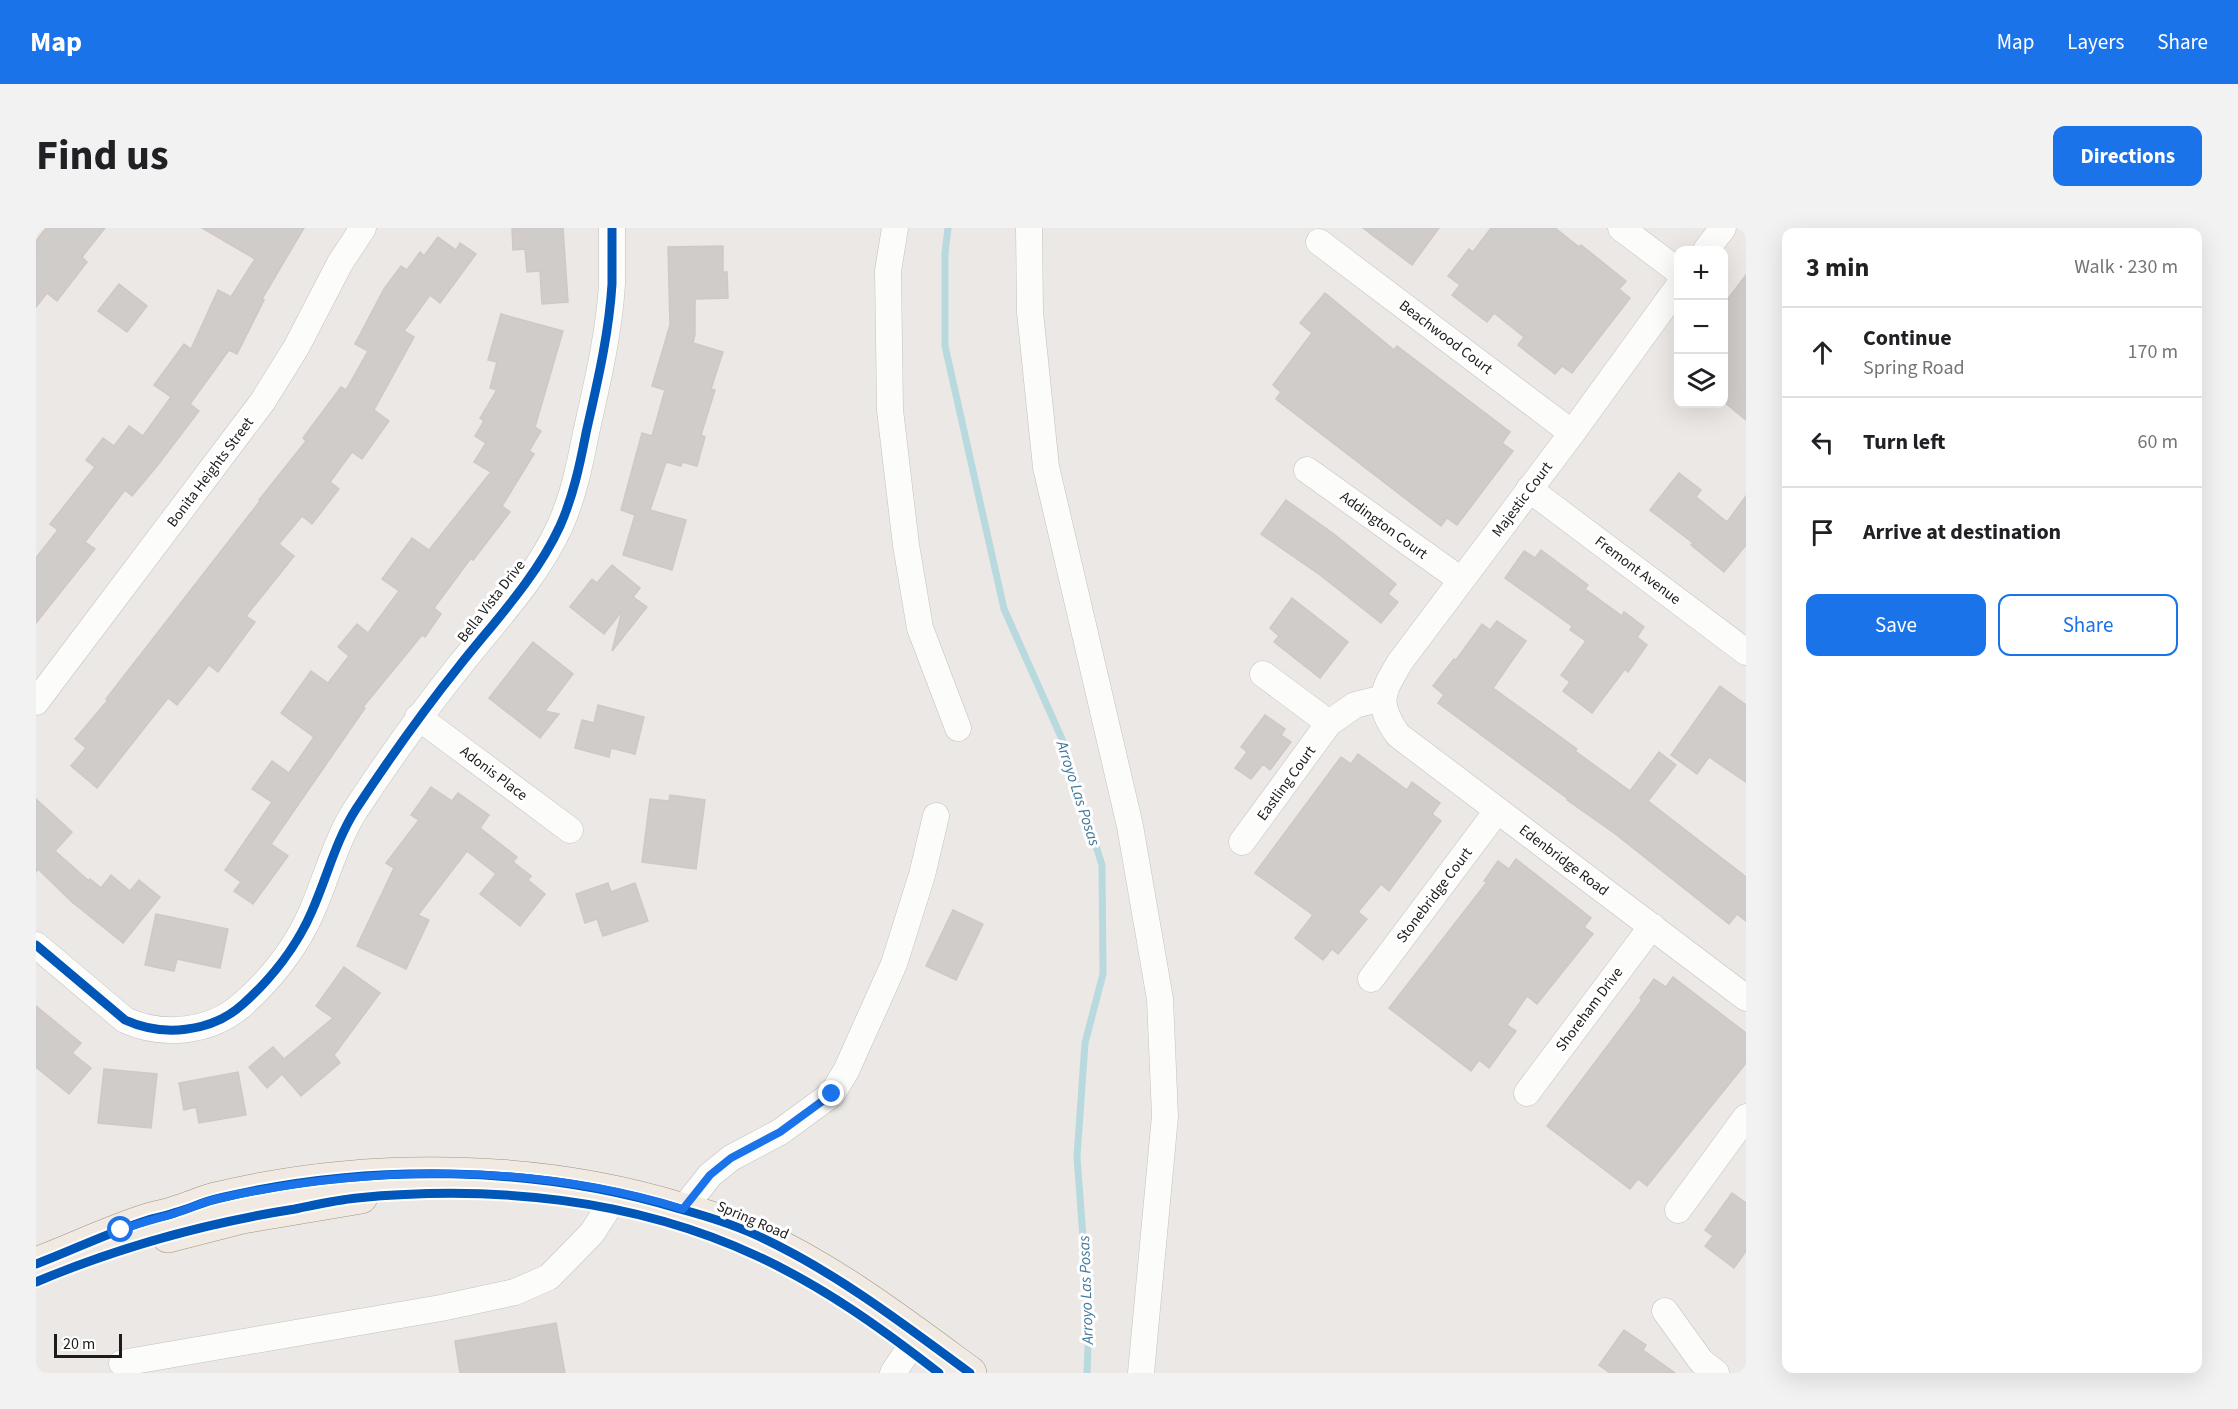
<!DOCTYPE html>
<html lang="en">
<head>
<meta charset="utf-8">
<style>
	:root { --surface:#fff; --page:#f2f2f2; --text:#202124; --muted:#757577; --line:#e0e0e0; --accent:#1a73e8 }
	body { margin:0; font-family:"Source Sans 3",sans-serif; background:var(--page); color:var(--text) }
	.controls { position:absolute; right:18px; top:18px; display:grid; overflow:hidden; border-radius:12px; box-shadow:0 6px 24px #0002 }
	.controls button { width:54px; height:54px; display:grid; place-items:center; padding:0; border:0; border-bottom:2px solid var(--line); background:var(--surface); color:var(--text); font:30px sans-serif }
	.scale { position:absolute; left:18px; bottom:15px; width:68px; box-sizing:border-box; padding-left:6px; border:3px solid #1c1c1c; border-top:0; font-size:16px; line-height:21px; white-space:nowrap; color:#1c1c1c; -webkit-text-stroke:4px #fff; paint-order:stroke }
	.stop { position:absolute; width:18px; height:18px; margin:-14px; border:4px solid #1a73e8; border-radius:50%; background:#fff }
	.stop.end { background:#1a73e8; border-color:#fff; box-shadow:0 2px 6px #0008 }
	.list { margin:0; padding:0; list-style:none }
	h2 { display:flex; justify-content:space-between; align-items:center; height:78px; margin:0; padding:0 24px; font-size:26px }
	h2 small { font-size:20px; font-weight:400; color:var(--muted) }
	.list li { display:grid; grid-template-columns:39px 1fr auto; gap:18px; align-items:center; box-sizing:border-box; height:90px; padding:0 24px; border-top:2px solid var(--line) }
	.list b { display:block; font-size:22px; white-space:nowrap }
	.list p { margin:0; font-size:20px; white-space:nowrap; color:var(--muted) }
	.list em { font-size:20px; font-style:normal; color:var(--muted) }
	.actions { display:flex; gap:12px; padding:18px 24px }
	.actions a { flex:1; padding:14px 0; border:2px solid var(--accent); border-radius:12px; text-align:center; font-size:21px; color:var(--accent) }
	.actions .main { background:var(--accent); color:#fff }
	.icon { flex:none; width:33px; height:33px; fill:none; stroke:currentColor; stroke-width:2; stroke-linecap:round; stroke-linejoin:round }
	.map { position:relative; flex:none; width:1710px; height:1145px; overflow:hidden; border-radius:12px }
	header { display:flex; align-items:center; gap:36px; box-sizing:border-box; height:84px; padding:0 30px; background:var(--accent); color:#fff }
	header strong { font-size:28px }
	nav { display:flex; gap:33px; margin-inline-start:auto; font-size:21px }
	.intro { display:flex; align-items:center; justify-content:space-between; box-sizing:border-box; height:144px; padding:0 36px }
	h1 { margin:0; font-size:42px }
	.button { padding:15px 27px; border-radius:12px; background:var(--accent); color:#fff; font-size:21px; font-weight:700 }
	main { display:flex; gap:36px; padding:0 36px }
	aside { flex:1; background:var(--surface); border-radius:12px; box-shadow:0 6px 24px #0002 }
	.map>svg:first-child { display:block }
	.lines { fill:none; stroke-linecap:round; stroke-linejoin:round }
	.stream { stroke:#b8dadf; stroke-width:7 }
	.building { fill:#d0ccca; stroke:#cec9c6; stroke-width:1.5 }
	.minor-casing { stroke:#c3c2c1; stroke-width:27 }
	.major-casing { stroke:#a19481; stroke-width:34 }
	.minor { stroke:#fcfcfb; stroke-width:26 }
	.major { stroke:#f0eae3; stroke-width:33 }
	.cycleway-casing { stroke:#fff; stroke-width:13 }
	.cycleway { stroke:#0057b8; stroke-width:9 }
	.route { stroke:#1a73e8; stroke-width:8 }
	.labels { text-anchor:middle; stroke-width:6; stroke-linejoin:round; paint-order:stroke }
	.street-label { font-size:15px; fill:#1c1c1c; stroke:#fff }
	.water-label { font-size:16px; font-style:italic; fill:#43789c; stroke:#fff }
</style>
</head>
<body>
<header>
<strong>Map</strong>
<nav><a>Map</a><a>Layers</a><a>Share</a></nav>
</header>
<div class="intro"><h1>Find us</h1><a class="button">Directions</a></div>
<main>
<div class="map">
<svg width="1710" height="1145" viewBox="0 0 1710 1145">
	<rect width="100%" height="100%" fill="#ebe8e5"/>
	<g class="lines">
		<!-- stream -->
		<polyline class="stream" points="912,0 909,25 909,118 968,381 1026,511 1066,637 1067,746 1049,815 1041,929 1053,1089 1051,1145"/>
	</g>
	<!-- building -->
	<g class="building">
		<polygon points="10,0 69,0 46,29 51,34 21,73 11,65 0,79 0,13"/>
		<polygon points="166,0 268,0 226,71 228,72 201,126 193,122 154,176 163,183 121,238 96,268 89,262 49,314 59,321 0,395 0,330 22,302 14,296 59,239 50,232 67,210 78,218 93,198 107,208 135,169 118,157 148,116 155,121 182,62 195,69 219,31"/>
		<polygon points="476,0 527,0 532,74 506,76 504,43 491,44 489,21 477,22"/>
		<polygon points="1327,0 1403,0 1376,37"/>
		<polygon points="1455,0 1519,0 1543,19 1545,17 1590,53 1583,61 1594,70 1536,145 1526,138 1519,146 1482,117 1488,109 1458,85 1451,94 1416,67 1424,57 1412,48 1433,21 1437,24"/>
		<polygon points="402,9 420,22 424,15 440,26 404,75 394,67 368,103 378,109 338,182 353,193 326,231 316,224 294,254 303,261 276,296 266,288 243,316 258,328 210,388 219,394 182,444 173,437 141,477 132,470 61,560 35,538 50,520 39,511 72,472 70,471 224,273 223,272 270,213 267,210 305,159 310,162 332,123 319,116 348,61 365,38 371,42 384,24 388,28"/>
		<polygon points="687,18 687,44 691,44 692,70 659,71 659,106 657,115 687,124 675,161 679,162 665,207 669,209 661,238 646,234 645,238 630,234 614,282 650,292 636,342 587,327 599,287 585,282 606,205 616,208 629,162 616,158 634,97 632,19"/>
		<polygon points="1710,47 1710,192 1688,174 1688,76"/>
		<polygon points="83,56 111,78 91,104 62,83"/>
		<polygon points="1289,65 1358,122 1361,118 1474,204 1466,215 1477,223 1421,297 1411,290 1405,298 1240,171 1245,164 1237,157 1276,105 1264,95"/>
		<polygon points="465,86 527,103 499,199 505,203 493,223 498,226 466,278 474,284 437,332 435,330 398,380 405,386 389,409 386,407 327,479 329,480 235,616 252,628 217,676 198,663 205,654 189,642 236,574 216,561 236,533 253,545 278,509 245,485 275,443 292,455 313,428 302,419 321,396 332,405 363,363 346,351 376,310 393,322 455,244 438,234 450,215 439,208 448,193 444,190 461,162 454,160 461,134 452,132"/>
		<polygon points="1643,245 1665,262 1660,269 1691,294 1710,268 1710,317 1688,344 1655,317 1657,315 1614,282"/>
		<polygon points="1250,272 1298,306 1360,356 1352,366 1362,374 1345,395 1284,347 1225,306"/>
		<polygon points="1505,322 1552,357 1549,361 1586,388 1588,384 1608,399 1601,409 1611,417 1592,444 1589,441 1556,485 1527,463 1534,454 1525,447 1550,413 1534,402 1536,398 1469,350 1488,323 1499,330"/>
		<polygon points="576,337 604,360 597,369 611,379 576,423 586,383 568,406 534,379 556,351 561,355"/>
		<polygon points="1256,370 1312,414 1284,450 1238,414 1243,408 1234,400"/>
		<polygon points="1461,393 1490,413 1457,460 1541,521 1539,523 1594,563 1623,524 1640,537 1612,573 1710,649 1710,693 1701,686 1693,696 1578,605 1531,572 1532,571 1402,475 1408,467 1397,458 1418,431 1420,432 1446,396 1454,402"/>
		<polygon points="497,414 537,446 509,483 523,486 504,510 453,470"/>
		<polygon points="1684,458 1710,477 1710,554 1673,529 1661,546 1635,527"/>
		<polygon points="562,477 608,489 599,526 575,520 573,529 539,520 546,492 558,495"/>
		<polygon points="1229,487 1249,501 1245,507 1255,514 1234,542 1227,536 1215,551 1199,540 1211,524 1205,519"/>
		<polygon points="1322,526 1371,562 1376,554 1404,575 1396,586 1405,593 1353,663 1345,656 1322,684 1331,691 1302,726 1296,721 1287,732 1259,710 1277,687 1219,645 1305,529 1315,536"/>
		<polygon points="395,559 416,573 422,565 453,587 444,600 481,629 477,634 495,648 492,652 509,666 484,698 444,666 460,646 431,623 382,687 393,692 370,741 321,718 358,640 350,635 383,592 375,587"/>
		<polygon points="634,567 669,572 660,641 606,634 614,571 633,573"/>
		<polygon points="0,571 36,604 19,623 53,653 54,651 65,660 75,647 94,663 103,652 124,669 87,715 36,674 2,641 0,644"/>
		<polygon points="1480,631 1555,690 1548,699 1557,706 1501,776 1491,768 1471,797 1480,803 1453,840 1443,832 1435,843 1353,780 1451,654 1448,653 1462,633 1473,641"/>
		<polygon points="572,655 575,664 599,655 612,693 567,708 561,691 549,695 540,666"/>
		<polygon points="917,682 947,696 920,752 890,738"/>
		<polygon points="120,686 192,701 184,740 141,731 138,743 109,737"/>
		<polygon points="308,739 344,765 298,827 304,835 265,868 246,846 231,860 213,839 237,819 248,831 297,790 280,778"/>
		<polygon points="1637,749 1710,805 1710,835 1611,958 1602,951 1594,961 1511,898 1606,772 1604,770 1618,751 1630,759"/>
		<polygon points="0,778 45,815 36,825 55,840 33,866 0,839"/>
		<polygon points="68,841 121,846 115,900 62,895"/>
		<polygon points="202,844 210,887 163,895 160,879 148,882 143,855"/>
		<polygon points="1696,965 1710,975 1710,1023 1698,1040 1669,1018 1677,1008 1669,1002"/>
		<polygon points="520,1095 529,1145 424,1145 419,1113"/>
		<polygon points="1588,1102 1610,1117 1607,1122 1639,1145 1574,1145 1563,1137"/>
	</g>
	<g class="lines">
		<defs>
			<g id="minor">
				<polyline points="859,0 852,43 854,182 870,317 884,400 922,500"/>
				<polyline points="993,0 994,84 1010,239 1094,598 1124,771 1129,888 1105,1145"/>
				<polyline points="1585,0 1642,43"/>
				<polyline points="1283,14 1536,205"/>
				<polyline points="1670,22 1687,0"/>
				<path d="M1642,59L1536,205L1364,434C1345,466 1340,475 1362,507L1710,770"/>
				<polyline points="1271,242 1425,352"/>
				<polyline points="1493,261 1710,424"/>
				<polyline points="1227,446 1293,495"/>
				<polyline points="0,474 227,173 261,118 304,35 327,0"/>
				<polyline points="382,489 534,602"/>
				<polyline points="1206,614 1293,495 1319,477 1347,470"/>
				<path d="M0,717L89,792C126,809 175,805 207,776C235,751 261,718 276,683C291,649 300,612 320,581C353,531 387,483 424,437C459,393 500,350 524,298C537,269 544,236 550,205C561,156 573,106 576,56C576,37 576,19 576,0"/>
				<polyline points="1335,751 1461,583"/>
				<polyline points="1491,865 1616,698"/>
				<polyline points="647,981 674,947 695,930 744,904 796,866 810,843 858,736 886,647 900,588"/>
				<polyline points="1642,982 1710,889"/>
				<polyline points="1629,1083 1665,1133 1680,1145"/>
				<polyline points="86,1135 405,1080 479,1064 513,1049 556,1005 572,980"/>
				<polyline points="857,1145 873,1121"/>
			</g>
			<g id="major">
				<polyline points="132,1008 206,989 325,969"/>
				<path d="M0,1036C37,1022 74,1004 112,992C121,989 131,988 141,984C155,980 169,973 184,970C331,935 500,937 644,981C670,988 696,996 720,1007C798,1043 865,1094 934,1145"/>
			</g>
		</defs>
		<!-- minor casing -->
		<use href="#minor" class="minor-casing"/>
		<!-- major casing -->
		<use href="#major" class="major-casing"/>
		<!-- minor -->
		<use href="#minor" class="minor"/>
		<!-- major -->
		<use href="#major" class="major"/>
		<defs>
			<g id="cycleway">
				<path d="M0,717L89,792C126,809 175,805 207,776C235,751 261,718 276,683C291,649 300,612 320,581C353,531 387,483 424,437C459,393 500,350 524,298C537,269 544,236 550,205C561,156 573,106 576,56C576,37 576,19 576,0"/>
				<path d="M0,1036C37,1022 74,1004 112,992C121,989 131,988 141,984C155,980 169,973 184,970C331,935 500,937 644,981C670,988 696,996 720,1007C798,1043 865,1094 934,1145"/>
				<path d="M0,1054C83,1019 170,995 259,981C279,977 300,972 321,970C456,957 597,970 721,1028C788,1059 845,1100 903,1145"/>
			</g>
		</defs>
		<!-- cycleway casing -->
		<use href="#cycleway" class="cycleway-casing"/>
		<!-- cycleway -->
		<use href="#cycleway" class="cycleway"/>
	</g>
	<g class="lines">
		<!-- route -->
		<path class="route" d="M85,1002C103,995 120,991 137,986C153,981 168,973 185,970C336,937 498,935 647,981L674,947L695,930L744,904L796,866"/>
	</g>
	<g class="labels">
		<!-- street labels -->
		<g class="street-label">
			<text transform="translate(1410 109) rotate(37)" y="5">Beachwood Court</text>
			<text transform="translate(174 244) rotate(-53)" y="5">Bonita Heights Street</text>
			<text transform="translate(1486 271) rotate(-53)" y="5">Majestic Court</text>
			<text transform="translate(1348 297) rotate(36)" y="5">Addington Court</text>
			<text transform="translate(1602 342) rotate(37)" y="5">Fremont Avenue</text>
			<text transform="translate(455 373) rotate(-52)" y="5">Bella Vista Drive</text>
			<text transform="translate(458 545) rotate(37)" y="5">Adonis Place</text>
			<text transform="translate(1250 555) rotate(-54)" y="5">Eastling Court</text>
			<text transform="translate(1528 632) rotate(37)" y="5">Edenbridge Road</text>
			<text transform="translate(1398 667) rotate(-53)" y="5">Stonebridge Court</text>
			<text transform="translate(1553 781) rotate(-53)" y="5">Shoreham Drive</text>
			<text transform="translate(717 992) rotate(23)" y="5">Spring Road</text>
		</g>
		<!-- water labels -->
		<g class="water-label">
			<text transform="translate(1043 565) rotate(72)" y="6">Arroyo Las Posas</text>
			<text transform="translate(1049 1062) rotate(-92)" y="6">Arroyo Las Posas</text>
		</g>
	</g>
</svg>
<div class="controls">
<button>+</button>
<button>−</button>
<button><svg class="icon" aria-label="layers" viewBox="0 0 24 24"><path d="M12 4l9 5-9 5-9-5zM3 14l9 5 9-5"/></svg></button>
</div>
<div class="scale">20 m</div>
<div class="stop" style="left:85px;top:1002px"></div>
<div class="stop end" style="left:796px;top:866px"></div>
</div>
<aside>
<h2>3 min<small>Walk · 230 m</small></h2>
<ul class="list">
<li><svg class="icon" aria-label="ahead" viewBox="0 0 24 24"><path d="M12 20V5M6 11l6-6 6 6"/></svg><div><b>Continue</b><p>Spring Road</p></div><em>170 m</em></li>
<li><svg class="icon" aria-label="left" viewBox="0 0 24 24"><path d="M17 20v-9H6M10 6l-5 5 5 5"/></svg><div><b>Turn left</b></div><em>60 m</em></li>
<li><svg class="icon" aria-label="arrive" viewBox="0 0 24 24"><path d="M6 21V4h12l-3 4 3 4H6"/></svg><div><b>Arrive at destination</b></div></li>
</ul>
<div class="actions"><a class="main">Save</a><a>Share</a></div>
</aside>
</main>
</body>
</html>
